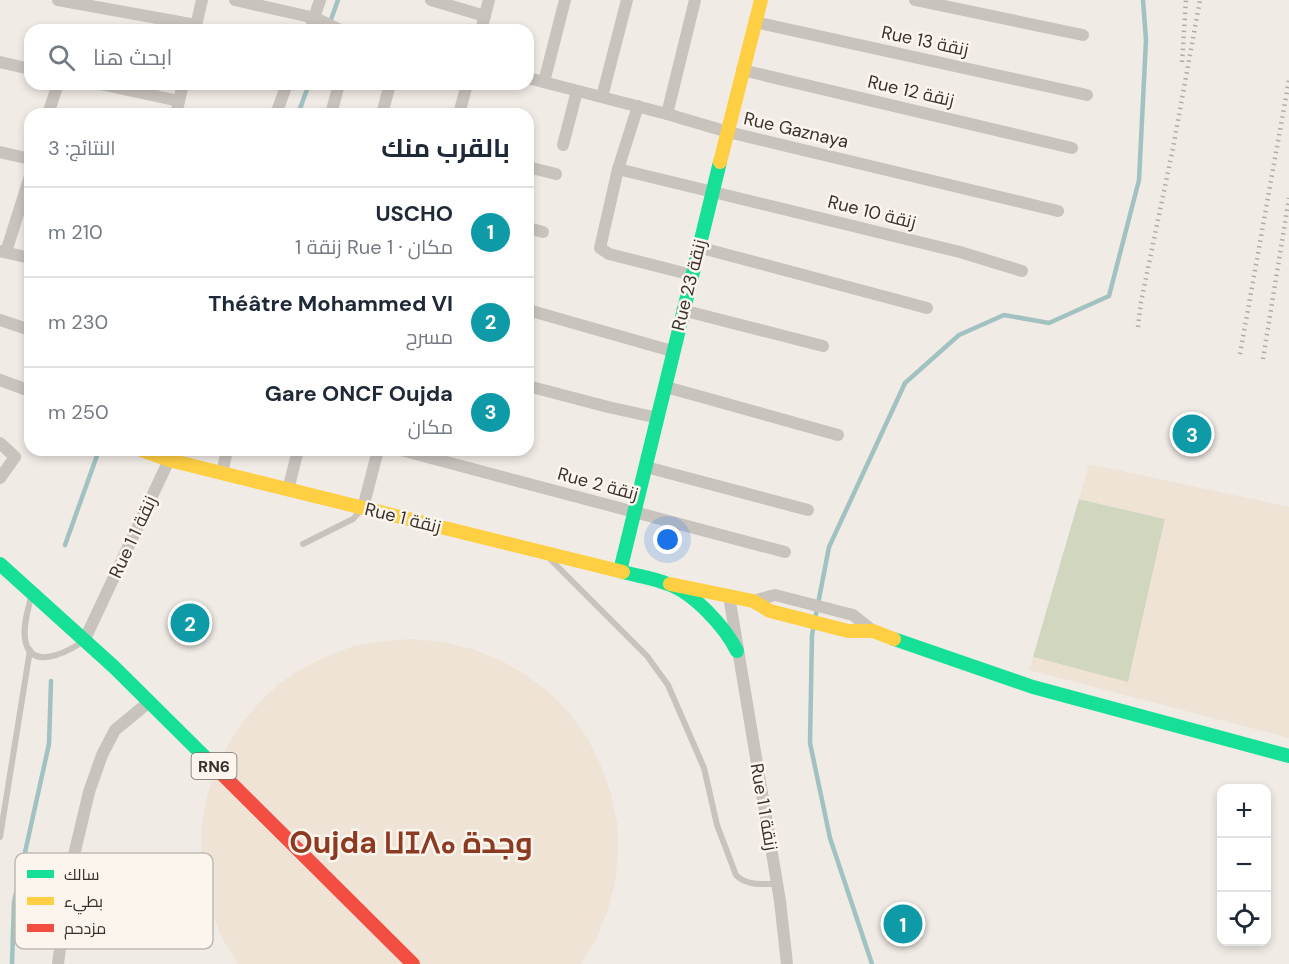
<!DOCTYPE html>
<html lang="ar">
<head>
<meta charset="utf-8">
<style>
	:root { --surface:#fff; --page:#f6f6f7; --text:#1f2937; --muted:#747a83; --line:#e0e1e3; --accent:#7a716c }
	body { margin:0; font-family:"DM Sans",Cairo,"Noto Sans Tifinagh",sans-serif; background:var(--page); color:var(--text); direction:rtl }
	.controls { position:absolute; right:18px; bottom:18px; display:grid; overflow:hidden; border-radius:12px; box-shadow:0 3px 9px #0003 }
	.controls button { width:54px; height:54px; display:grid; place-items:center; padding:0; border:0; border-bottom:2px solid var(--line); background:var(--surface); color:var(--text); font:30px sans-serif }
	.you { position:absolute; left:668px; top:540px; width:21px; height:21px; margin:-15px; border:4px solid #fff; border-radius:50%; background:#1a73e8; box-shadow:0 0 0 9px #1a73e833 }
	.badge { display:grid; place-items:center; width:39px; height:39px; border-radius:50%; background:var(--accent); color:#fff; font-size:20px; font-weight:700 }
	.pin { position:absolute; translate:-50% -50%; border:3px solid #fff; box-shadow:0 2px 6px #0006 }
	.list { margin:0; padding:0; list-style:none }
	h2 { display:flex; justify-content:space-between; align-items:center; height:78px; margin:0; padding:0 24px; font-size:26px }
	h2 small { font-size:20px; font-weight:400; color:var(--muted) }
	.list li { display:grid; grid-template-columns:39px 1fr auto; gap:18px; align-items:center; box-sizing:border-box; height:90px; padding:0 24px; border-top:2px solid var(--line) }
	.list b { display:block; font-size:22px; white-space:nowrap }
	.list p { margin:0; font-size:20px; white-space:nowrap; color:var(--muted) }
	.list em { font-size:20px; font-style:normal; color:var(--muted) }
	.icon { flex:none; width:33px; height:33px; fill:none; stroke:currentColor; stroke-width:2; stroke-linecap:round; stroke-linejoin:round }
	.map { position:relative; flex:none; width:1289px; height:964px; overflow:hidden; direction:ltr }
	.search { position:absolute; background:var(--surface); box-shadow:0 3px 9px #0003; left:24px; top:24px; width:510px; height:66px; display:flex; align-items:center; gap:15px; box-sizing:border-box; padding:0 21px; border-radius:18px; color:var(--muted); font-size:22px }
	.panel { position:absolute; background:var(--surface); box-shadow:0 3px 9px #0003; left:24px; top:108px; width:510px; height:348px; border-radius:18px; direction:rtl }
	.map>svg:first-child { display:block }
	.green { fill:#d1d6bf }
	.plaza { fill:#eee3d5 }
	.lines { fill:none; stroke-linecap:round; stroke-linejoin:round }
	.stream { stroke:#a1c2c1; stroke-width:4.5 }
	.lane { stroke:#c9c3be; stroke-width:6 }
	.street { stroke:#c9c3be; stroke-width:12 }
	.fast { stroke:#16e098; stroke-width:14 }
	.slow { stroke:#ffcf43; stroke-width:14 }
	.jam { stroke:#f24e42; stroke-width:14 }
	.rail { stroke:#b1aca8; stroke-width:4.5; stroke-dasharray:1.5 4.5; stroke-linecap:butt }
	.labels { text-anchor:middle; stroke-width:5; stroke-linejoin:round; paint-order:stroke }
	.shield { fill:#fbf5ee; stroke:#756b66; stroke-width:1.5 }
	.shield-label { font-size:16px; font-weight:bold; fill:#3b302b }
	.street-label { font-size:18px; fill:#3b302b; stroke:#fbf5ee }
	.town-label { font-size:30px; font-weight:bold; fill:#8c3b22; stroke:#fbf5ee }
	.key { fill:#fbf5ee; stroke:#c1bab4; stroke-width:1.5 }
	.key-label { font-size:16px; fill:#3b302b }
</style>
</head>
<body>
<div class="map">
<svg width="1289" height="964" viewBox="0 0 1289 964">
	<rect width="100%" height="100%" fill="#f0ebe5"/>
	<!-- green -->
	<polygon class="green" points="1079,499 1165,519 1128,683 1033,657"/>
	<!-- plaza -->
	<g class="plaza">
		<polygon points="1089,464 1289,507 1289,738 1029,670 1033,657 1128,682 1165,519 1079,499"/>
		<polygon points="413,639 443,642 472,649 500,660 526,675 550,693 570,714 588,739 601,766 611,794 617,823 618,853 615,883 607,912 596,939 581,964 238,964 221,936 211,909 204,881 201,853 202,824 207,796 216,769 228,745 242,723 260,702 279,684 301,669 325,657 354,646 383,641"/>
	</g>
	<g class="lines">
		<!-- stream -->
		<g class="stream">
			<polyline points="329,25 338,0"/>
			<polyline points="298,114 309,84"/>
			<polyline points="65,545 99,450"/>
			<polyline points="12,964 14,902 49,744 51,681"/>
			<polyline points="872,964 830,838 810,743 812,635 829,547 905,383 959,335 1004,315 1049,323 1109,296 1139,180 1146,40 1143,0"/>
		</g>
		<!-- lane -->
		<g class="lane">
			<polyline points="303,544 353,519 361,510"/>
			<path d="M551,560L647,656L668,685L704,768L717,825L736,875C746,886 763,884 777,884"/>
			<path d="M31,597C28,610 23,625 25,639C30,671 65,653 81,643"/>
			<polyline points="0,837 30,650"/>
		</g>
		<!-- street -->
		<g class="street">
			<polyline points="58,0 196,25"/>
			<polyline points="235,0 315,18 340,30"/>
			<polyline points="431,0 485,16"/>
			<polyline points="915,0 1083,35"/>
			<polyline points="755,22 1087,95"/>
			<polyline points="195,30 202,0"/>
			<polyline points="310,30 320,0"/>
			<polyline points="481,30 489,0"/>
			<polyline points="0,62 30,69"/>
			<polyline points="742,70 1072,148"/>
			<polyline points="528,78 667,114 728,132 1058,211"/>
			<polyline points="544,82 565,0"/>
			<polyline points="100,84 179,101"/>
			<polyline points="602,97 627,0"/>
			<polyline points="638,106 618,169 600,248 609,254 692,275"/>
			<polyline points="48,114 58,84"/>
			<polyline points="176,114 183,84"/>
			<polyline points="276,114 287,84"/>
			<polyline points="331,114 339,84"/>
			<polyline points="382,114 390,84"/>
			<polyline points="459,114 467,84"/>
			<polyline points="667,114 695,0"/>
			<polyline points="563,145 577,91"/>
			<polyline points="0,152 30,159"/>
			<polyline points="528,167 556,174"/>
			<polyline points="618,169 960,252 1022,271"/>
			<polyline points="528,228 543,232"/>
			<polyline points="698,247 927,308"/>
			<polyline points="0,251 30,258"/>
			<polyline points="6,252 30,176"/>
			<polyline points="528,310 672,351"/>
			<polyline points="682,310 823,346"/>
			<polyline points="0,320 30,330"/>
			<polyline points="0,380 30,391"/>
			<polyline points="528,386 608,407 658,418"/>
			<polyline points="666,387 838,435"/>
			<polyline points="0,443 15,457 0,478"/>
			<polyline points="401,450 785,552"/>
			<polyline points="646,467 808,510"/>
			<polyline points="222,473 227,450"/>
			<polyline points="288,490 298,450"/>
			<polyline points="363,508 378,450"/>
			<polyline points="729,596 780,901 787,964"/>
			<polyline points="753,601 775,595 853,615 873,631"/>
			<polyline points="84,641 169,460"/>
			<polyline points="58,964 70,872 89,792 102,755 115,730 149,702"/>
		</g>
		<!-- fast -->
		<g class="fast">
			<polyline points="0,564 114,667 220,772"/>
			<polyline points="620,571 720,162"/>
			<path d="M623,572C638,576 654,578 668,584C694,593 725,627 737,651"/>
			<polyline points="894,639 1033,687 1289,756"/>
		</g>
		<!-- slow -->
		<g class="slow">
			<polyline points="720,162 761,0"/>
			<polyline points="141,450 169,460 623,572"/>
			<polyline points="670,584 753,601 770,611 848,631 873,631 894,639"/>
		</g>
		<!-- jam -->
		<polyline class="jam" points="220,772 413,964"/>
		<!-- rail -->
		<g class="rail">
			<polyline points="1182,62 1186,0"/>
			<polyline points="1138,327 1141,302 1173,148 1200,0"/>
			<polyline points="1240,354 1289,80"/>
			<polyline points="1263,359 1289,198"/>
		</g>
	</g>
	<g class="labels">
		<!-- shield labels -->
		<rect class="shield" x="191.5" y="753" width="45" height="26" rx="4.5"/>
		<g class="shield-label">
			<text x="214" y="772">RN6</text>
		</g>
		<!-- street labels -->
		<g class="street-label">
			<text transform="translate(925 41) rotate(12)" y="6">Rue 13 زنقة</text>
			<text transform="translate(911 91) rotate(13)" y="6">Rue 12 زنقة</text>
			<text transform="translate(796 130) rotate(13)" y="6">Rue Gaznaya</text>
			<text transform="translate(872 212) rotate(14)" y="6">Rue 10 زنقة</text>
			<text transform="translate(689 285) rotate(-76)" y="6">Rue 23 زنقة</text>
			<text transform="translate(598 484) rotate(15)" y="6">Rue 2 زنقة</text>
			<text transform="translate(403 518) rotate(14)" y="6">Rue زنقة 1</text>
			<text transform="translate(133 537) rotate(-65)" y="6">Rue 1 زنقة 1</text>
			<text transform="translate(764 807) rotate(80)" y="6">Rue 1 زنقة 1</text>
		</g>
		<!-- town labels -->
		<g class="town-label">
			<text x="411" y="853">Oujda ⵡⵊⴷⴰ وجدة</text>
		</g>
	</g>
	<!-- legend -->
	<rect x="15" y="853" width="198" height="96" rx="9" class="key"/>
	<rect x="27" y="870" width="27" height="8" fill="#16e098"/>
	<rect x="27" y="897" width="27" height="8" fill="#ffcf43"/>
	<rect x="27" y="924" width="27" height="8" fill="#f24e42"/>
	<g class="key-label">
		<text x="64" y="880">سالك</text>
		<text x="64" y="907">بطيء</text>
		<text x="64" y="934">مزدحم</text>
	</g>
</svg>
<div class="controls">
<button>+</button>
<button>−</button>
<button><svg class="icon" aria-label="locate" viewBox="0 0 24 24"><circle cx="12" cy="12" r="6"/><path d="M12 2v4M12 18v4M2 12h4M18 12h4"/></svg></button>
</div>
<div class="you"></div>
<div class="pin badge" style="left:903px;top:924px;background:#0f9aa8">1</div>
<div class="pin badge" style="left:190px;top:623px;background:#0f9aa8">2</div>
<div class="pin badge" style="left:1192px;top:434px;background:#0f9aa8">3</div>
<div class="search"><svg class="icon" aria-label="search" viewBox="0 0 24 24"><circle cx="10" cy="10" r="6"/><path d="M15 15l6 6"/></svg>ابحث هنا</div>
<section class="panel">
<h2>بالقرب منك<small>النتائج: 3</small></h2>
<ul class="list">
<li><span class="badge" style="background:#0f9aa8">1</span><div><b>USCHO</b><p>مكان · Rue 1 زنقة 1</p></div><em>210 m</em></li>
<li><span class="badge" style="background:#0f9aa8">2</span><div><b>Théâtre Mohammed VI</b><p>مسرح</p></div><em>230 m</em></li>
<li><span class="badge" style="background:#0f9aa8">3</span><div><b>Gare ONCF Oujda</b><p>مكان</p></div><em>250 m</em></li>
</ul>
</section>
</div>
</body>
</html>
